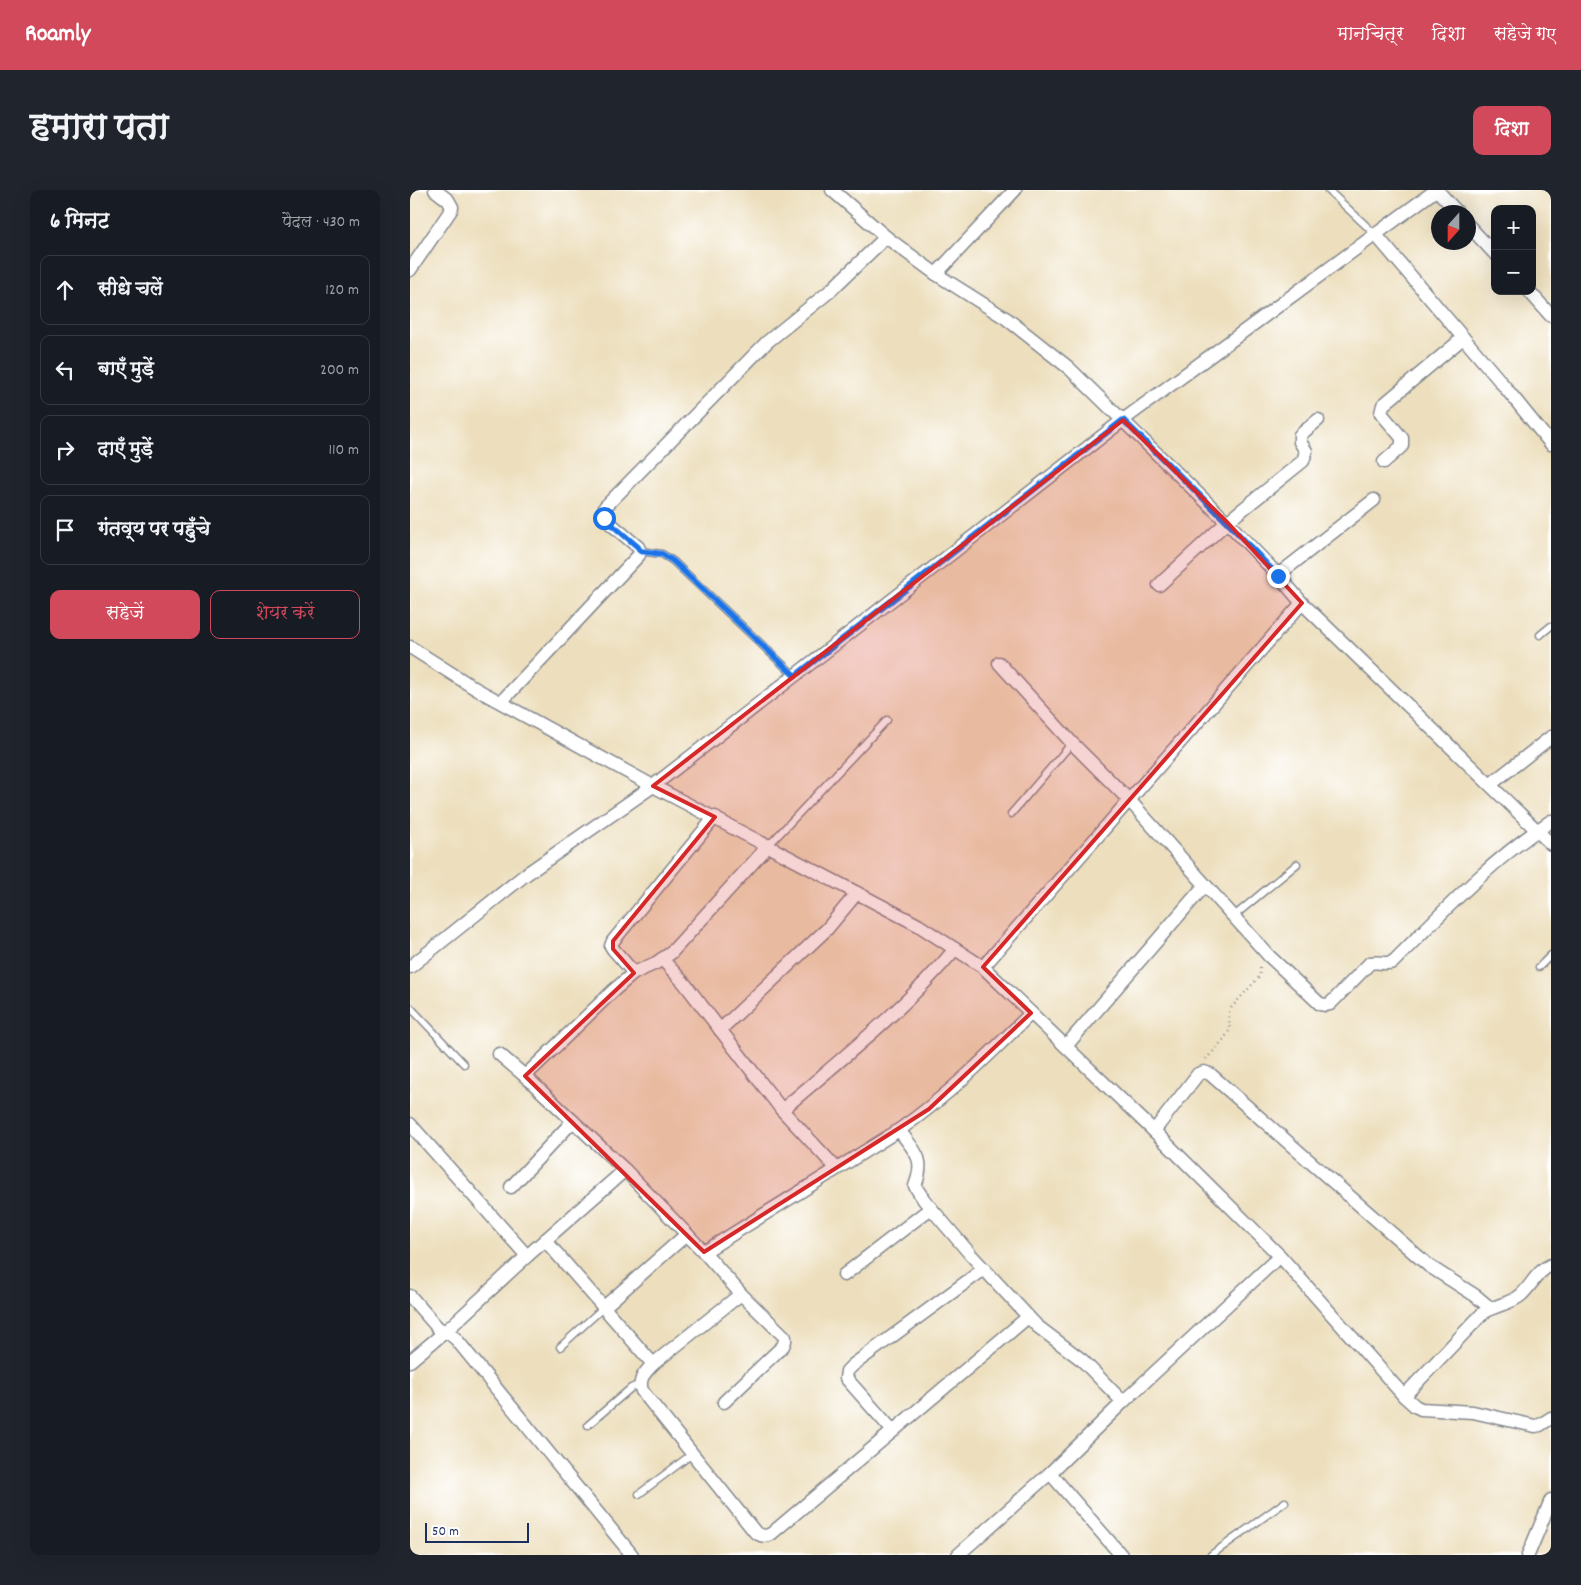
<!DOCTYPE html>
<html lang="hi">
<head>
<meta charset="utf-8">
<style>
	:root { --surface:#171b24; --page:#20242c; --text:#f1f3f6; --muted:#9ea1a6; --line:#363941; --accent:#d1495b }
	body { margin:0; font-family:Dekko,"Playpen Sans Deva",sans-serif; background:var(--page); color:var(--text) }
	.controls { position:absolute; right:15px; top:15px; display:grid; overflow:hidden; border-radius:10px; box-shadow:0 5px 20px #0002 }
	.controls button { width:45px; height:45px; display:grid; place-items:center; padding:0; border:0; border-bottom:1px solid var(--line); background:var(--surface); color:var(--text); font:25px sans-serif }
	.compass { position:absolute; left:1021px; top:15px; width:45px; height:45px; border-radius:50%; background:var(--surface); box-shadow:0 5px 20px #0002; rotate:201deg }
	.scale { position:absolute; left:15px; bottom:12px; width:104px; box-sizing:border-box; padding-left:5px; border:2px solid #1b2f5e; border-top:0; font-size:14px; line-height:18px; white-space:nowrap; color:#1b2f5e; -webkit-text-stroke:4px #fff; paint-order:stroke }
	.stop { position:absolute; width:15px; height:15px; margin:-11px; border:4px solid #1a73e8; border-radius:50%; background:#fff }
	.stop.end { background:#1a73e8; border-color:#fff; box-shadow:0 1px 5px #0008 }
	.list { margin:0; padding:0; list-style:none }
	h2 { display:flex; justify-content:space-between; align-items:center; height:65px; margin:0; padding:0 20px; font-size:21px }
	h2 small { font-size:16px; font-weight:400; color:var(--muted) }
	.list li { display:grid; grid-template-columns:32px 1fr auto; gap:15px; align-items:center; box-sizing:border-box; height:70px; margin:0 10px 10px; padding:0 10px; border:1px solid var(--line); border-radius:10px }
	.list b { display:block; font-size:19px; white-space:nowrap }
	.list em { font-size:16px; font-style:normal; color:var(--muted) }
	.actions { display:flex; gap:10px; padding:15px 20px }
	.actions a { flex:1; padding:11px 0; border:1px solid var(--accent); border-radius:10px; text-align:center; font-size:18px; color:var(--accent) }
	.actions .main { background:var(--accent); color:#fff }
	.icon { flex:none; width:28px; height:28px; fill:none; stroke:currentColor; stroke-width:2; stroke-linecap:round; stroke-linejoin:round }
	.map { position:relative; flex:none; width:1141px; height:1365px; overflow:hidden; border-radius:10px }
	header { display:flex; align-items:center; gap:30px; box-sizing:border-box; height:70px; padding:0 25px; background:var(--accent); color:#fff }
	header strong { font-size:24px }
	nav { display:flex; gap:28px; margin-inline-start:auto; font-size:18px }
	.intro { display:flex; align-items:center; justify-content:space-between; box-sizing:border-box; height:120px; padding:0 30px }
	h1 { margin:0; font-size:35px }
	.button { padding:12px 22px; border-radius:10px; background:var(--accent); color:#fff; font-size:18px; font-weight:700 }
	main { display:flex; gap:30px; padding:0 30px }
	aside { flex:1; background:var(--surface); border-radius:10px; box-shadow:0 5px 20px #0002 }
	.map>svg:first-child { display:block }
	.lines { fill:none; stroke-linecap:round; stroke-linejoin:round }
	.service-casing { stroke:#84878e; stroke-width:9 }
	.minor-casing { stroke:#84878e; stroke-width:15 }
	.path { stroke:#84878e; stroke-width:2.5; stroke-dasharray:1 4; stroke-linecap:butt }
	.service { stroke:#fff; stroke-width:6 }
	.minor { stroke:#fff; stroke-width:12 }
	.route { stroke:#1a73e8; stroke-width:6 }
	.marked { fill:#d62828; fill-opacity:0.2; stroke:#d62828; stroke-width:4; stroke-linejoin:round }
</style>
</head>
<body>
<header>
<strong>Roamly</strong>
<nav><a>मानचित्र</a><a>दिशा</a><a>सहेजे गए</a></nav>
</header>
<div class="intro"><h1>हमारा पता</h1><a class="button">दिशा</a></div>
<main>
<aside>
<h2>6 मिनट<small>पैदल · 430 m</small></h2>
<ul class="list">
<li><svg class="icon" aria-label="ahead" viewBox="0 0 24 24"><path d="M12 20V5M6 11l6-6 6 6"/></svg><div><b>सीधे चलें</b></div><em>120 m</em></li>
<li><svg class="icon" aria-label="left" viewBox="0 0 24 24"><path d="M17 20v-9H6M10 6l-5 5 5 5"/></svg><div><b>बाएँ मुड़ें</b></div><em>200 m</em></li>
<li><svg class="icon" aria-label="right" viewBox="0 0 24 24"><path d="M7 20v-9h11M14 6l5 5-5 5"/></svg><div><b>दाएँ मुड़ें</b></div><em>110 m</em></li>
<li><svg class="icon" aria-label="arrive" viewBox="0 0 24 24"><path d="M6 21V4h12l-3 4 3 4H6"/></svg><div><b>गंतव्य पर पहुँचे</b></div></li>
</ul>
<div class="actions"><a class="main">सहेजें</a><a>शेयर करें</a></div>
</aside>
<div class="map">
<svg width="1141" height="1365" viewBox="0 0 1141 1365">
	<rect width="100%" height="100%" fill="#fff"/>
	<filter id="ink" filterUnits="userSpaceOnUse"><feTurbulence type="fractalNoise" baseFrequency=".02" numOctaves="2"/><feDisplacementMap in="SourceGraphic" scale="10" xChannelSelector="R" yChannelSelector="G"/><feConvolveMatrix kernelMatrix="1 2 1 2 8 2 1 2 1" color-interpolation-filters="sRGB"/></filter>
	<filter id="wash" filterUnits="userSpaceOnUse"><feTurbulence type="fractalNoise" baseFrequency=".0096" numOctaves="4" result="noise"/><feDisplacementMap in="SourceGraphic" scale="20" xChannelSelector="R" yChannelSelector="G"/><feGaussianBlur stdDeviation="1.12" result="paint"/><feColorMatrix in="noise" values="0 0 0 0 0 0 0 0 0 0 0 0 0 0 0 0 0 1.4 0 .05"/><feComposite in="paint" operator="in"/></filter>
	<g filter="url(#wash)">
		<rect width="100%" height="100%" fill="#eddfbd"/>
	</g>
	<g filter="url(#ink)">
		<g class="lines">
			<defs>
				<g id="service">
					<polyline points="918,0 966,45"/>
					<polyline points="230,361 252,364 263,371 385,486"/>
					<polyline points="1130,445 1141,436"/>
					<polyline points="601,624 662,553"/>
					<polyline points="359,655 477,530"/>
					<polyline points="824,726 887,674"/>
					<polyline points="1129,777 1141,765"/>
					<polyline points="0,817 54,874"/>
					<polyline points="150,1157 194,1117"/>
					<polyline points="178,1235 221,1198 230,1194"/>
					<polyline points="229,1304 282,1264"/>
					<polyline points="801,1365 875,1312"/>
				</g>
				<g id="minor">
					<polyline points="422,0 476,47 526,84 597,129 659,178 817,332 868,385 892,413 573,777"/>
					<polyline points="1027,0 1047,22"/>
					<polyline points="1058,35 1085,64"/>
					<polyline points="966,45 1090,191 1141,254"/>
					<polyline points="0,80 41,20 42,17 38,10 25,0"/>
					<polyline points="526,84 605,0"/>
					<polyline points="1119,101 1141,126"/>
					<polyline points="974,272 992,256 992,248 971,223 973,215 1053,148"/>
					<polyline points="868,385 964,310"/>
					<polyline points="749,395 817,332 893,271 896,261 890,252 890,245 908,230"/>
					<polyline points="892,413 1141,654"/>
					<polyline points="0,457 66,499 243,596 508,735 573,777 744,941 870,1066 994,1206 1005,1216 1011,1219 1063,1222 1125,1236 1130,1235 1141,1228"/>
					<path d="M589,473L662,553L720,611L859,766L910,814L916,815L920,814L960,773C968,771 976,775 983,772C1033,722 1081,670 1141,631"/>
					<polyline points="91,512 229,365 230,361 228,357 194,328 193,323 195,317 357,152 420,101 476,47"/>
					<polyline points="1081,594 1141,547"/>
					<polyline points="252,769 275,794 372,920 426,978"/>
					<polyline points="0,777 115,685 243,596 713,230 1026,0"/>
					<polyline points="224,783 203,759 201,756 203,751 305,627"/>
					<polyline points="310,840 417,739 447,703"/>
					<polyline points="656,856 795,695"/>
					<polyline points="89,864 115,886 215,980 294,1062 331,1104 375,1147 375,1151 373,1156 314,1212"/>
					<polyline points="115,886 204,800 224,783 246,773 261,763 359,655"/>
					<path d="M372,920C431,869 495,819 545,759"/>
					<polyline points="0,934 117,1066"/>
					<path d="M489,940C505,962 516,968 505,996L514,1010L561,1065L627,1136L672,1170L713,1212"/>
					<polyline points="744,941 788,884 794,882 800,884 1019,1076 1066,1106 1080,1118"/>
					<polyline points="101,997 163,931"/>
					<polyline points="135,1050 243,1174"/>
					<path d="M294,1062L489,940C538,906 579,865 621,823"/>
					<polyline points="434,1085 521,1018"/>
					<path d="M331,1104L243,1174C235,1183 228,1188 232,1201L345,1342C351,1346 355,1347 361,1344L618,1127"/>
					<polyline points="0,1106 28,1138 36,1141 46,1149 222,1365"/>
					<polyline points="194,1117 277,1044"/>
					<polyline points="0,1171 36,1141 117,1066 215,980"/>
					<path d="M994,1206L1072,1124C1083,1115 1101,1114 1111,1105C1122,1095 1127,1081 1141,1075"/>
					<polyline points="483,1241 436,1188 437,1181 443,1175 574,1079"/>
					<polyline points="640,1283 711,1365"/>
					<polyline points="548,1365 640,1283 713,1212 870,1066"/>
					<polyline points="1118,1365 1141,1310"/>
				</g>
			</defs>
			<!-- service casing -->
			<use href="#service" class="service-casing"/>
			<!-- minor casing -->
			<use href="#minor" class="minor-casing"/>
			<!-- path -->
			<path class="path" d="M796,869C802,862 817,848 819,840C821,833 817,827 820,819L850,786V775"/>
			<!-- service -->
			<use href="#service" class="service"/>
			<!-- minor -->
			<use href="#minor" class="minor"/>
		</g>
	</g>
	<g class="lines" filter="url(#ink)">
		<!-- route -->
		<polyline class="route" points="194,328 228,357 230,361 252,364 263,371 385,486 713,230 817,332 868,386"/>
	</g>
	<!-- marked area -->
	<path class="marked" d="M713,230L817,332L892,413L573,777L621,823L519,919L294,1062L115,886L224,783L203,759V751L305,627L243,596Z"/>
</svg>
<div class="controls">
<button>+</button>
<button>−</button>
</div>
<svg class="compass" viewBox="-18 -18 36 36"><path d="M0-13l5 13h-10z" fill="#e53935"/><path d="M0 13l5-13h-10z" fill="#9ea1a6"/></svg>
<div class="scale">50 m</div>
<div class="stop" style="left:194px;top:328px"></div>
<div class="stop end" style="left:868px;top:386px"></div>
</div>
</main>
</body>
</html>
